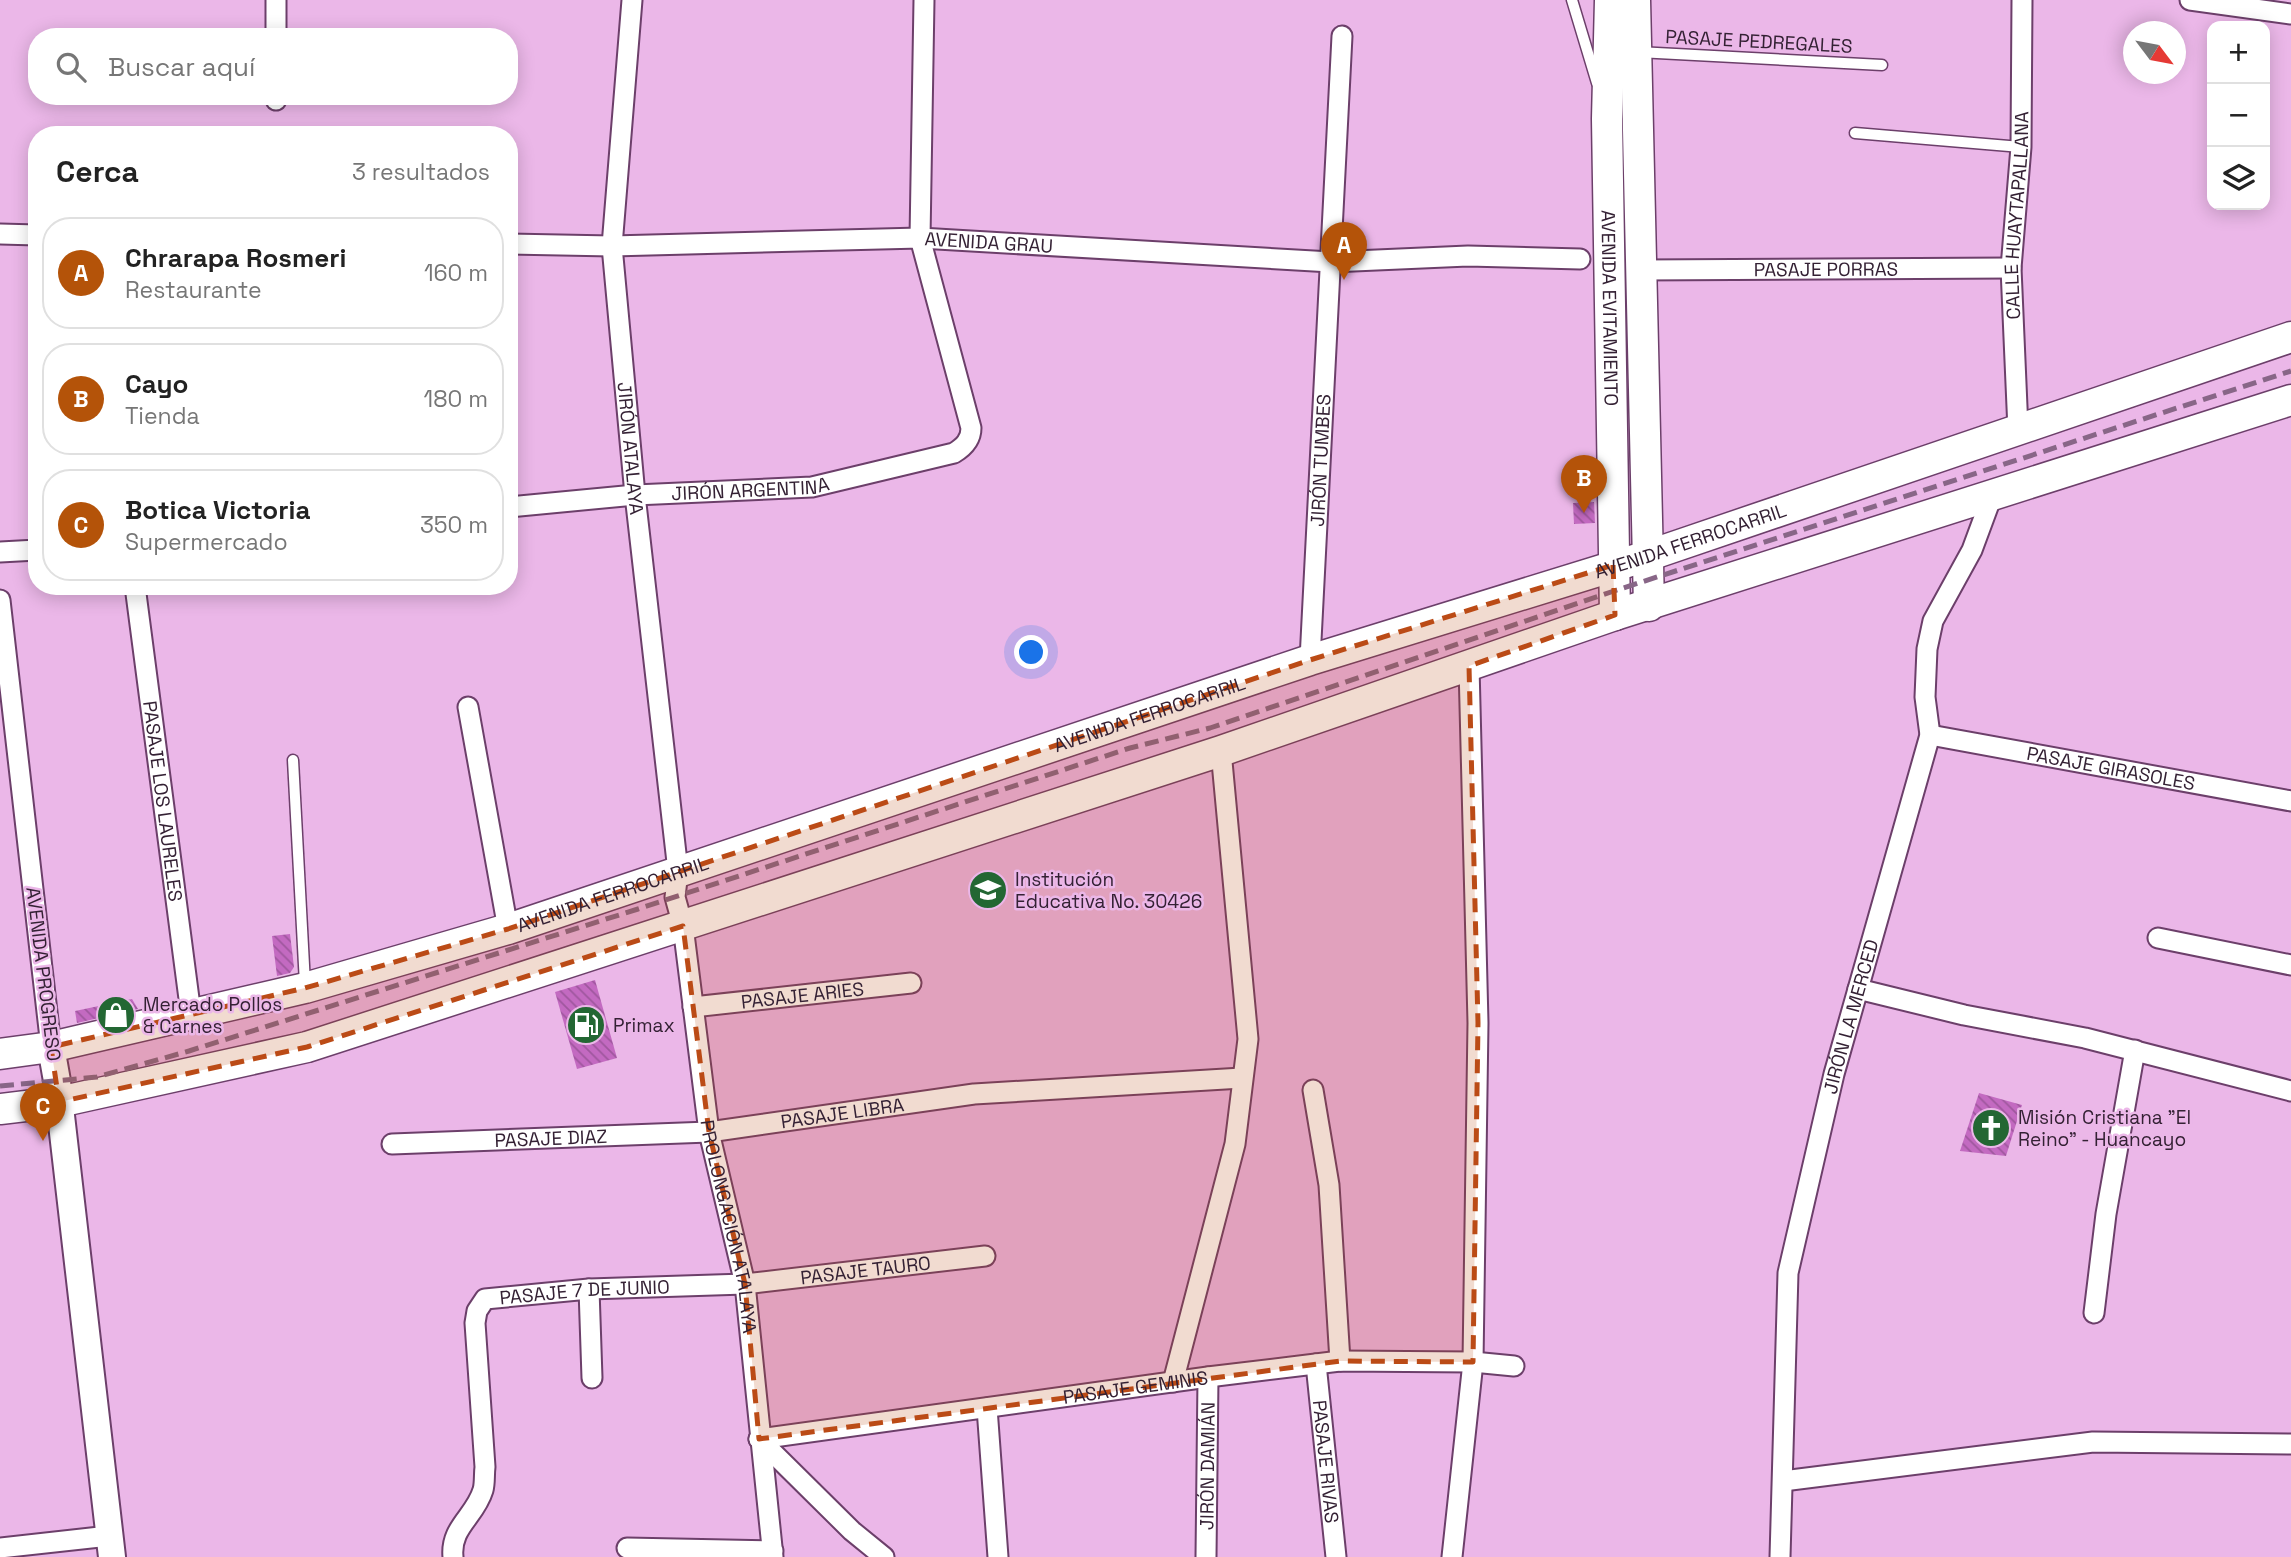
<!DOCTYPE html>
<html lang="es">
<head>
<meta charset="utf-8">
<style>
	:root { --surface:#fff; --page:#f6f6f6; --text:#222; --muted:#767676; --line:#e0e0e0; --accent:#b45309 }
	body { margin:0; font-family:"Space Grotesk",sans-serif; background:var(--page); color:var(--text) }
	.controls { position:absolute; right:21px; top:21px; display:grid; overflow:hidden; border-radius:14px; box-shadow:0 4px 18px #0003 }
	.controls button { width:63px; height:63px; display:grid; place-items:center; padding:0; border:0; border-bottom:2px solid var(--line); background:var(--surface); color:var(--text); font:35px sans-serif }
	.compass { position:absolute; left:2123px; top:21px; width:63px; height:63px; border-radius:50%; background:var(--surface); box-shadow:0 4px 18px #0003; rotate:122deg }
	.you { position:absolute; left:1032px; top:653px; width:24px; height:24px; margin:-18px; border:5px solid #fff; border-radius:50%; background:#1a73e8; box-shadow:0 0 0 10px #1a73e833 }
	.badge { display:grid; place-items:center; width:46px; height:46px; border-radius:50%; background:var(--accent); color:#fff; font-size:23px; font-weight:700 }
	.pin { position:absolute; translate:-50% -58px; filter:drop-shadow(0 2px 4px #0008) }
	.pin::after { content:''; position:absolute; top:37px; width:24px; height:21px; background:inherit; clip-path:polygon(0 0,100% 0,50% 100%) }
	.list { margin:0; padding:0; list-style:none }
	h2 { display:flex; justify-content:space-between; align-items:center; height:91px; margin:0; padding:0 28px; font-size:30px }
	h2 small { font-size:23px; font-weight:400; color:var(--muted) }
	.list li { display:grid; grid-template-columns:46px 1fr auto; gap:21px; align-items:center; box-sizing:border-box; height:112px; margin:0 14px 14px; padding:0 14px; border:2px solid var(--line); border-radius:28px }
	.list b { display:block; font-size:26px; white-space:nowrap }
	.list p { margin:0; font-size:23px; white-space:nowrap; color:var(--muted) }
	.list em { font-size:23px; font-style:normal; color:var(--muted) }
	.icon { flex:none; width:38px; height:38px; fill:none; stroke:currentColor; stroke-width:2; stroke-linecap:round; stroke-linejoin:round }
	.map { position:relative; flex:none; width:2291px; height:1557px; overflow:hidden }
	.search { position:absolute; background:var(--surface); box-shadow:0 4px 18px #0003; left:28px; top:28px; width:490px; height:77px; display:flex; align-items:center; gap:18px; box-sizing:border-box; padding:0 24px; border-radius:28px; color:var(--muted); font-size:26px }
	.panel { position:absolute; background:var(--surface); box-shadow:0 4px 18px #0003; left:28px; top:126px; width:490px; height:469px; border-radius:28px }
	.map>svg:first-child { display:block }
	.building { fill:url(#building-back-hatch) }
	.lines { fill:none; stroke-linecap:round; stroke-linejoin:round }
	.lane-casing { stroke:#6c3f6a; stroke-width:13 }
	.street-casing { stroke:#6c3f6a; stroke-width:23 }
	.secondary-casing { stroke:#6c3f6a; stroke-width:30 }
	.primary-casing { stroke:#6c3f6a; stroke-width:33 }
	.lane { stroke:#fff; stroke-width:10 }
	.street { stroke:#fff; stroke-width:19 }
	.secondary { stroke:#fff; stroke-width:26 }
	.primary { stroke:#fff; stroke-width:30 }
	.rail { stroke:#886687; stroke-width:5; stroke-dasharray:14 7; stroke-linecap:butt }
	.marked { fill:#bb4b16; fill-opacity:0.2; stroke:#bb4b16; stroke-width:5; stroke-dasharray:14 9; stroke-linejoin:round }
	.labels { text-anchor:middle; stroke-width:5; stroke-linejoin:round; paint-order:stroke }
	.street-label { font-size:19px; fill:#342134; stroke:#ebb7e8 }
	.poi-label { font-size:19px; fill:#342134; stroke:#ebb7e8; text-anchor:start }
</style>
</head>
<body>
<div class="map">
<svg width="2291" height="1557" viewBox="0 0 2291 1557">
	<defs>
		<pattern id="building-back-hatch" width="6" height="6" patternUnits="userSpaceOnUse" patternTransform="scale(1.75)"><rect width="6" height="6" fill="#c36ac1"/><path d="M-1 5l2 2M0 0l6 6M5-1l2 2" fill="none" stroke="#9f579e"/></pattern>
	</defs>
	<rect width="100%" height="100%" fill="#ebb7e8"/>
	<!-- building -->
	<g class="building">
		<polygon points="1594,502 1595,523 1574,524 1573,503"/>
		<polygon points="290,934 294,967 290,973 277,976 272,936"/>
		<polygon points="595,980 617,1058 577,1069 555,992"/>
		<polygon points="132,999 138,1009 77,1023 75,1011"/>
		<polygon points="1979,1093 2022,1105 2006,1156 1960,1151"/>
	</g>
	<g class="lines">
		<defs>
			<g id="lane">
				<polyline points="1572,0 1597,83"/>
				<polyline points="1638,52 1882,65"/>
				<polyline points="1855,133 2021,147"/>
				<polyline points="293,760 305,984"/>
			</g>
			<g id="street">
				<path id="s1" d="M632,0L612,246L635,495L678,871L675,897L683,926L709,1132L745,1284L773,1557"/>
				<polyline points="2190,0 2291,14"/>
				<polyline points="276,37 276,0"/>
				<polyline points="276,100 276,96"/>
				<polyline points="0,234 37,235"/>
				<path id="s2" d="M509,244L612,246L920,238L1331,262L1468,256L1580,259"/>
				<path id="s3" d="M1640,270L2011,268"/>
				<path id="s4" d="M2018,430L2011,268L2021,147L2022,0"/>
				<path id="s5" d="M509,507L635,495L812,487L954,453C964,447 971,440 971,428L920,238L924,0"/>
				<polyline points="0,552 37,550"/>
				<path id="s6" d="M135,586L191,1014"/>
				<polyline points="0,600 51,1047"/>
				<path id="s7" d="M1310,660L1342,36"/>
				<polyline points="468,707 508,929"/>
				<path id="s8" d="M1930,735L2291,801"/>
				<polyline points="2158,938 2291,965"/>
				<polyline points="1858,989 1964,1015 2085,1038 2291,1091"/>
				<path id="s9" d="M693,1007L911,983"/>
				<polyline points="1313,1090 1329,1185 1340,1361"/>
				<path id="s10" d="M392,1144L709,1132L974,1094L1242,1078"/>
				<polyline points="589,1289 592,1378"/>
				<polyline points="2094,1313 2106,1214 2135,1050"/>
				<path id="s11" d="M1316,1364L1336,1557"/>
				<polyline points="1173,1382 1235,1144 1248,1039 1221,751"/>
				<polyline points="987,1408 998,1557"/>
				<path id="s12" d="M759,1439L1208,1377L1340,1361L1473,1362L1514,1366"/>
				<polyline points="759,1439 852,1531 884,1557"/>
				<polyline points="1783,1481 2093,1442 2291,1444"/>
				<polyline points="0,1548 109,1536"/>
				<polyline points="627,1548 773,1551"/>
				<path id="s13" d="M453,1557C450,1527 475,1517 483,1490C485,1483 484,1474 485,1467L475,1323L477,1311L485,1299L589,1289L745,1284L985,1256"/>
				<path id="s14" d="M1206,1557L1208,1377"/>
				<polyline points="1452,1557 1473,1362 1478,1023 1469,666"/>
				<path id="s15" d="M1780,1557L1788,1273L1834,1074L1930,735L1925,697L1927,649L1933,621L1972,550L1992,496"/>
			</g>
			<polyline id="secondary" points="51,1047 57,1081 112,1557"/>
			<g id="primary">
				<path id="s16" d="M1610,0L1607,119L1615,615"/>
				<polyline points="1635,0 1649,606"/>
				<path id="s17" d="M0,1054L51,1047L305,988L508,929L1310,660L1647,556L2291,337"/>
				<polyline points="0,1109 59,1102 307,1047 1221,751 1615,615 2291,400"/>
			</g>
		</defs>
		<!-- lane casing -->
		<use href="#lane" class="lane-casing"/>
		<!-- street casing -->
		<use href="#street" class="street-casing"/>
		<!-- secondary casing -->
		<use href="#secondary" class="secondary-casing"/>
		<!-- primary casing -->
		<use href="#primary" class="primary-casing"/>
		<!-- lane -->
		<use href="#lane" class="lane"/>
		<!-- street -->
		<use href="#street" class="street"/>
		<!-- secondary -->
		<use href="#secondary" class="secondary"/>
		<!-- primary -->
		<use href="#primary" class="primary"/>
		<!-- rail -->
		<polyline class="rail" points="0,1086 97,1077 189,1051 638,909 1130,748 1210,728 1614,591 2291,371"/>
	</g>
	<!-- marked area -->
	<path class="marked" d="M1613,565L1615,615L1469,666L1478,1023L1473,1362L1340,1361L759,1439L745,1284L709,1132L683,926L307,1047L59,1102L51,1047L305,988L508,929L1310,660Z"/>
	<!-- icons -->
	<defs>
		<symbol id="school-disc" viewBox="-11 -11 22 22"><circle r="9.5" fill="#236733" stroke="#ebb7e8"/><path d="M0-5L7-2L0 1L-7-2ZM-4 1L0 2.5L4 1V4Q0 6-4 4Z" fill="#fff"/></symbol>
		<symbol id="shop-disc" viewBox="-11 -11 22 22"><circle r="9.5" fill="#236733" stroke="#ebb7e8"/><path d="M-5-2.5h2.3a2.7 3.5 0 0 1 5.4 0H5L5.5 6h-11ZM-1.5-2.5h3a1.5 2.3 0 0 0-3 0Z" fill="#fff"/></symbol>
		<symbol id="fuel-disc" viewBox="-11 -11 22 22"><circle r="9.5" fill="#236733" stroke="#ebb7e8"/><path d="M-5.5-6h7V0h2V4h1.3V-2.5L3-4.5l.8-.8L6-3V5H2.5V1h-1V6h-7ZM-4.2-4.7v3.2H.2V-4.7Z" fill="#fff"/></symbol>
		<symbol id="church-disc" viewBox="-11 -11 22 22"><circle r="9.5" fill="#236733" stroke="#ebb7e8"/><path d="M-1.2-6h2.4v3.5h3.3v2.4h-3.3V6h-2.4V-.1h-3.3v-2.4h3.3Z" fill="#fff"/></symbol>
	</defs>
	<g fill-rule="evenodd">
		<use href="#school-disc" x="966" y="868" width="44" height="44"/>
		<use href="#shop-disc" x="94" y="993" width="44" height="44"/>
		<use href="#fuel-disc" x="564" y="1003" width="44" height="44"/>
		<use href="#church-disc" x="1969" y="1106" width="44" height="44"/>
	</g>
	<g class="labels">
		<!-- street labels -->
		<g class="street-label">
			<text transform="translate(1759 41) rotate(3)" y="7">PASAJE PEDREGALES</text>
			<text dy="7" stroke="none"><textPath href="#s4" startOffset="215">CALLE HUAYTAPALLANA</textPath></text>
			<text dy="7" stroke="none"><textPath href="#s2" startOffset="480">AVENIDA GRAU</textPath></text>
			<text dy="7" stroke="none"><textPath href="#s3" startOffset="186">PASAJE PORRAS</textPath></text>
			<text dy="7" stroke="none"><textPath href="#s16" startOffset="308">AVENIDA EVITAMIENTO</textPath></text>
			<text dy="7" stroke="none"><textPath href="#s1" startOffset="450">JIRÓN ATALAYA</textPath></text>
			<text dy="7" stroke="none"><textPath href="#s7" startOffset="200">JIRÓN TUMBES</textPath></text>
			<text dy="7" stroke="none"><textPath href="#s5" startOffset="242">JIRÓN ARGENTINA</textPath></text>
			<text dy="7" stroke="none"><textPath href="#s17" startOffset="1768">AVENIDA FERROCARRIL</textPath></text>
			<text dy="7" stroke="none"><textPath href="#s17" startOffset="1200">AVENIDA FERROCARRIL</textPath></text>
			<text dy="7" stroke="none"><textPath href="#s8" startOffset="184">PASAJE GIRASOLES</textPath></text>
			<text dy="7" stroke="none"><textPath href="#s6" startOffset="217">PASAJE LOS LAURELES</textPath></text>
			<text dy="7" stroke="none"><textPath href="#s17" startOffset="634">AVENIDA FERROCARRIL</textPath></text>
			<text transform="translate(44 974) rotate(83)" y="7">AVENIDA PROGRESO</text>
			<text dy="7" stroke="none"><textPath href="#s9" startOffset="110">PASAJE ARIES</textPath></text>
			<text dy="7" stroke="none"><textPath href="#s15" startOffset="548">JIRÓN LA MERCED</textPath></text>
			<text dy="7" stroke="none"><textPath href="#s10" startOffset="452">PASAJE LIBRA</textPath></text>
			<text dy="7" stroke="none"><textPath href="#s10" startOffset="159">PASAJE DIAZ</textPath></text>
			<text dy="7" stroke="none"><textPath href="#s1" startOffset="1236">PROLONGACIÓN ATALAYA</textPath></text>
			<text dy="7" stroke="none"><textPath href="#s13" startOffset="651">PASAJE TAURO</textPath></text>
			<text dy="7" stroke="none"><textPath href="#s13" startOffset="369">PASAJE 7 DE JUNIO</textPath></text>
			<text dy="7" stroke="none"><textPath href="#s12" startOffset="380">PASAJE GEMINIS</textPath></text>
			<text dy="7" stroke="none"><textPath href="#s11" startOffset="98">PASAJE RIVAS</textPath></text>
			<text dy="7" stroke="none"><textPath href="#s14" startOffset="91">JIRÓN DAMIÁN</textPath></text>
		</g>
		<!-- poi labels -->
		<g class="poi-label">
			<text x="1015" y="886">Institución<tspan x="1015" dy="22">Educativa No. 30426</tspan></text>
			<text x="143" y="1011">Mercado Pollos<tspan x="143" dy="22">&amp; Carnes</tspan></text>
			<text x="613" y="1032">Primax</text>
			<text x="2018" y="1124">Misión Cristiana "El<tspan x="2018" dy="22">Reino" - Huancayo</tspan></text>
		</g>
	</g>
</svg>
<div class="controls">
<button>+</button>
<button>−</button>
<button><svg class="icon" aria-label="layers" viewBox="0 0 24 24"><path d="M12 4l9 5-9 5-9-5zM3 14l9 5 9-5"/></svg></button>
</div>
<svg class="compass" viewBox="-18 -18 36 36"><path d="M0-13l5 13h-10z" fill="#e53935"/><path d="M0 13l5-13h-10z" fill="#767676"/></svg>
<div class="you"></div>
<div class="pin badge" style="left:1344px;top:280px">A</div>
<div class="pin badge" style="left:1584px;top:513px">B</div>
<div class="pin badge" style="left:43px;top:1141px">C</div>
<div class="search"><svg class="icon" aria-label="search" viewBox="0 0 24 24"><circle cx="10" cy="10" r="6"/><path d="M15 15l6 6"/></svg>Buscar aquí</div>
<section class="panel">
<h2>Cerca<small>3 resultados</small></h2>
<ul class="list">
<li><span class="badge">A</span><div><b>Chrarapa Rosmeri</b><p>Restaurante</p></div><em>160 m</em></li>
<li><span class="badge">B</span><div><b>Cayo</b><p>Tienda</p></div><em>180 m</em></li>
<li><span class="badge">C</span><div><b>Botica Victoria</b><p>Supermercado</p></div><em>350 m</em></li>
</ul>
</section>
</div>
</body>
</html>
